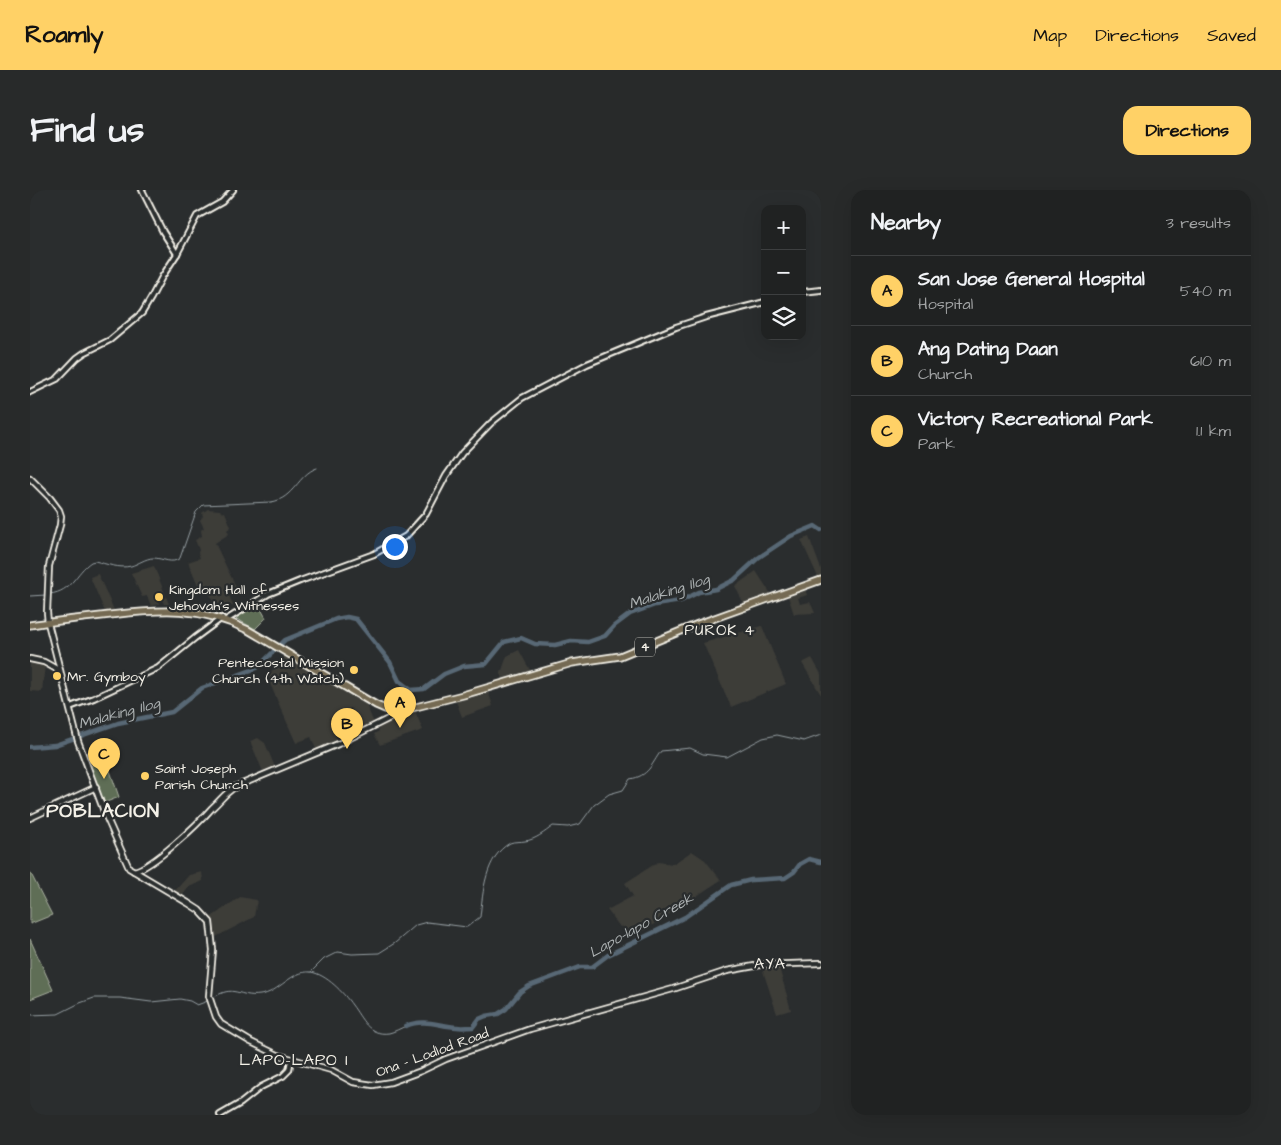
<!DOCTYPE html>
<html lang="en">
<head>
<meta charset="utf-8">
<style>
	:root { --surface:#202222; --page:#282a2a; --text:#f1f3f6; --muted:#a2a4a5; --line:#3d3f40; --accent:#ffd166 }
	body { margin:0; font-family:"Architects Daughter",sans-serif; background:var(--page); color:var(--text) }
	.controls { position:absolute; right:15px; top:15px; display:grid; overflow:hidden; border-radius:10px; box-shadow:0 5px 20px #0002 }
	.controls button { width:45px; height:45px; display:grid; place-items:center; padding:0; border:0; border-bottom:1px solid var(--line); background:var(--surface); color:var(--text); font:25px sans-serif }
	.you { position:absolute; left:364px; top:356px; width:18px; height:18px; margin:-12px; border:4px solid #fff; border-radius:50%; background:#1a73e8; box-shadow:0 0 0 8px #1a73e833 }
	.badge { display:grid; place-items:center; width:32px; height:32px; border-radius:50%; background:var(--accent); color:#111; font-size:16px; font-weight:700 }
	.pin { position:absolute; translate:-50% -41px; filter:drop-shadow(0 1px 2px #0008) }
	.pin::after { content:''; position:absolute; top:26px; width:18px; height:15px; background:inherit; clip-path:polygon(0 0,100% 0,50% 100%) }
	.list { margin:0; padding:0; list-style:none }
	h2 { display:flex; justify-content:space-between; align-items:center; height:65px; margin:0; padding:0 20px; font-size:21px }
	h2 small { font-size:16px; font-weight:400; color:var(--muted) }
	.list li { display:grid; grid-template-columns:32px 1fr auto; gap:15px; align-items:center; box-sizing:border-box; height:70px; padding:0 20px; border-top:1px solid var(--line) }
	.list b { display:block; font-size:19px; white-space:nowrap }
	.list p { margin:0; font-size:16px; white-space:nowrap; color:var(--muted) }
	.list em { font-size:16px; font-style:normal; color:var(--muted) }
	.icon { flex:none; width:28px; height:28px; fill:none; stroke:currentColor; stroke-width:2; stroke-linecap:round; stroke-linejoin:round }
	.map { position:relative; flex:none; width:791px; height:925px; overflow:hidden; border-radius:15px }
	header { display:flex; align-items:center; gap:30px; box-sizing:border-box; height:70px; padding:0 25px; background:var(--accent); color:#111 }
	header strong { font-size:24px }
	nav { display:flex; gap:28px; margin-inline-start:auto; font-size:18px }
	.intro { display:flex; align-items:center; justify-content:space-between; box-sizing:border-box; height:120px; padding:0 30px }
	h1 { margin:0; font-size:35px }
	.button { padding:12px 22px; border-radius:15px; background:var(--accent); color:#111; font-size:18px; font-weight:700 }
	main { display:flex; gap:30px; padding:0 30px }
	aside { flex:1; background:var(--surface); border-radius:15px; box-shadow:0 5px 20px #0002 }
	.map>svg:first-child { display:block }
	.built { fill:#3c3c38 }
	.green { fill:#5f6e57; stroke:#aab0a0 }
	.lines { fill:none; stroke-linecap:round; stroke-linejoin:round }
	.stream { stroke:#969fa3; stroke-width:1 }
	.river { stroke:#586875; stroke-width:4.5 }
	.tertiary-casing { stroke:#f4f1e8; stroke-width:8 }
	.secondary-casing { stroke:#f4f1e8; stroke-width:8 }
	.trunk-casing { stroke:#f4f1e8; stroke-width:9 }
	.tertiary { stroke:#2a2d2e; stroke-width:4 }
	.secondary { stroke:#2a2d2e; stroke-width:4.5 }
	.trunk { stroke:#746b52; stroke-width:5.5 }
	.poi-dot { fill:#ffd166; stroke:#2a2d2e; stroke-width:2 }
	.labels { text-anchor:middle; stroke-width:4.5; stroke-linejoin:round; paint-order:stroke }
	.shield { fill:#2a2d2e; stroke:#b7b6b0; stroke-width:1 }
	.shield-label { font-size:12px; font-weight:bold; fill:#f4f1e8 }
	.poi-label { font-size:14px; fill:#f4f1e8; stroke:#2a2d2e; text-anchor:start }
	.street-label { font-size:14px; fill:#f4f1e8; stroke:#2a2d2e }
	.water-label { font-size:15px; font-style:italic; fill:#aeb3b4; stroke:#2a2d2e }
	.neighbourhood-label { font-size:15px; letter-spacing:1px; fill:#f4f1e8; stroke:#2a2d2e }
	.quarter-label { font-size:16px; letter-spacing:1px; fill:#f4f1e8; stroke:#2a2d2e }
	.district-label { font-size:19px; font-weight:bold; letter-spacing:1px; fill:#f4f1e8; stroke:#2a2d2e }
</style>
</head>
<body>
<header>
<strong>Roamly</strong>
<nav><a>Map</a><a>Directions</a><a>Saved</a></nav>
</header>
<div class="intro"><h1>Find us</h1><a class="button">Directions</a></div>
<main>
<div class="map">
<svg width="791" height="925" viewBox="0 0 791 925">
	<rect width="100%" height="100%" fill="#2a2d2e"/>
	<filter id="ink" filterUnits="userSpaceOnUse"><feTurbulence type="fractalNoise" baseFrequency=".02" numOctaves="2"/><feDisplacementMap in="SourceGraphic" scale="10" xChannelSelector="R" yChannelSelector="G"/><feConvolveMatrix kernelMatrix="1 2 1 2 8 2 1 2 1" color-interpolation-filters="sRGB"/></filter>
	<g filter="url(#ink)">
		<!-- built -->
		<g class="built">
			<polygon points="178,319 190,320 192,323 195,322 201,337 197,340 199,344 185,353 206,397 197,401 204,417 200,415 194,416 193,424 183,421 182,408 177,401 171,402 158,372 170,368 168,363 169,360 165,350 172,346 171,340 174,338 170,330 173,326 172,323"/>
			<polygon points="779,347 791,379 791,386 788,387 771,350"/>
			<polygon points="124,376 139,414 134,414 129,404 125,405 129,414 121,416 117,406 112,407 101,383"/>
			<polygon points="726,381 741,404 714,414 705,396"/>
			<polygon points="68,384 84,420 75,422 60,387"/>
			<polygon points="775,399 777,405 768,408 770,414 780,412 785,423 764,424 758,406"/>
			<polygon points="732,436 756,494 701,517 673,453"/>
			<polygon points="489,460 501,482 474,490 470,482 472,480 477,466"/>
			<polygon points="254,465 335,512 344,533 342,534 342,536 332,541 321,518 299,528 308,552 286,559 281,547 266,553 237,487"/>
			<polygon points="782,468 791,484 791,505 772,473"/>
			<polygon points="0,472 15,475 12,502 0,501"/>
			<polygon points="458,501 463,516 432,527 426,511"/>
			<polygon points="385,521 393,540 350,555 344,544 349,541 348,537"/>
			<polygon points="228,548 235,553 245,577 233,582 220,551"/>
			<polygon points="662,661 675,670 691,690 603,748 592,736 590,737 577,720 603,706 595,693 628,672 643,674"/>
			<polygon points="172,682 173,691 159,697 152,706 144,702 159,685"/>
			<polygon points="210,707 227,710 224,727 184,748 180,728"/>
			<polygon points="749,777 761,820 747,824 732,778"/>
		</g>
		<!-- green -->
		<g class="green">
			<polygon points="227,412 236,428 225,439 203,427"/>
			<polygon points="76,569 89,607 74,613 60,576"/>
			<polygon points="0,682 22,725 0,734"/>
			<polygon points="0,749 23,800 0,809"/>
		</g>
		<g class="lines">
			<!-- stream -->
			<g class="stream">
				<path d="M20,404C43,401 45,383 61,372L65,371C76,374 90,379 101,376C108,374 116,368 123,368C133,368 142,375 150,368L166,322L173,315L241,312C264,309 268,284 287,278"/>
				<polyline points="0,406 16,405"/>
				<path d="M281,782L294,769L308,762L322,764L349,763L365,753L386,735L397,732L437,737L450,727C453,702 455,667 480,653C484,651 491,652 495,651C505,650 515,642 523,636L538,637L550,634L564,615L579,604L593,600L600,589C619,586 621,575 631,561L660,558L673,564L697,567L733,548L747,545L774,551L791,545"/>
				<path d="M183,808C204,793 209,808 230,805C249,803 261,780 281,782C297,785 313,802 322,815C332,828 338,846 359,843C364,842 371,838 376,836"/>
				<polyline points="0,825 28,824 50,813 64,808 90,808 121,812 150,809 160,811 167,815 178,811"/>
			</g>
			<!-- river -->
			<g class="river">
				<polyline points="0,557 25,555 88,533 142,522 172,498 227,478 255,450 306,429 317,427 326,429 360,472 369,491 381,500 394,499 414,484 434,476 456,474 474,452 491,448 505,454 525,455 541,451 558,452 575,446 584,436 600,424 625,415 651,411 669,402 686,399 704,390 728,368 761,346 785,336 791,340"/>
				<path d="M376,836C394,828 409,836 427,837C432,838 437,837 443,837L449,829L456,826L468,824L476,819L490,802L499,796L550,777H562L578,765L655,727L701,695L721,690L755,688L764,682L770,674L779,669L791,672"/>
			</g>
			<defs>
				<g id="tertiary">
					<polyline points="112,0 133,42 147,64"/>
					<polyline points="772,102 791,100"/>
					<polyline points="0,202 27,189 47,168 54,163 80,150 112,123 121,108 132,87 147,64 167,26 192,12 203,0"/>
					<polyline points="196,430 238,404 270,391 344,364 376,346 396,324 416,286 432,263 461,233 492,208 557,174 646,137 676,127 735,112"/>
					<polyline points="40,517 64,508 128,478 165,448 192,428"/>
					<polyline points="190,925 211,913 231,897 253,886 259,880 261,870"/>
				</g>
				<g id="secondary">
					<polyline points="0,288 20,308 29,320 31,326 30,335 19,376 17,422 18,433 48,551 75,624 99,678 158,713 169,720 180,732 183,760 179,806 186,827 191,834 221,852 248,865 301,880 323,892 343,895 361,892 391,881 416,869 500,839 643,799 697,781 730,775 791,773"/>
					<polyline points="0,469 14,472 30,481"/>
					<polyline points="0,628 66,597"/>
					<path d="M104,681C123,677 168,634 182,618C190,611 196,602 205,597L308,554L372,522"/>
				</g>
				<path id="trunk" d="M0,435C26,431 53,428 80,425C132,419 169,416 218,440L346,515L360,521H370L433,505L542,473L590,466L668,434L791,390"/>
			</defs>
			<!-- tertiary casing -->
			<use href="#tertiary" class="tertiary-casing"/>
			<!-- secondary casing -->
			<use href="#secondary" class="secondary-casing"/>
			<!-- trunk casing -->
			<use href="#trunk" class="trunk-casing"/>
			<!-- tertiary -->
			<use href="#tertiary" class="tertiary"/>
			<!-- secondary -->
			<use href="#secondary" class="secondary"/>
			<!-- trunk -->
			<use href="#trunk" class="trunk"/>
		</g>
	</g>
	<!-- markers -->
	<g class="poi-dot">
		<circle cx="129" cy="407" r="5"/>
		<circle cx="324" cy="480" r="5"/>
		<circle cx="27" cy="486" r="5"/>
		<circle cx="115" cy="586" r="5"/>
	</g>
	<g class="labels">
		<!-- shield labels -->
		<rect class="shield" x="605" y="447.5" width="20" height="19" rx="4"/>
		<g class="shield-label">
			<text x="615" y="461">4</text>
		</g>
		<!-- poi labels -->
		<g class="poi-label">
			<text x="139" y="404">Kingdom Hall of<tspan x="139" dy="16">Jehovah's Witnesses</tspan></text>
			<text x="314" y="477" text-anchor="end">Pentecostal Mission<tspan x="314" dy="16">Church (4th Watch)</tspan></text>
			<text x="37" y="491">Mr. Gymboy</text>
			<text x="125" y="583">Saint Joseph<tspan x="125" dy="16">Parish Church</tspan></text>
		</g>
		<!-- street labels -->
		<g class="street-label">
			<text transform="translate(402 862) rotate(-20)" y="5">Ona - Lodlod Road</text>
		</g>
		<!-- water labels -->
		<g class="water-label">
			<text transform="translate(639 401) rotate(-18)" y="5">Malaking Ilog</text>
			<text transform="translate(89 523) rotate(-15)" y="5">Malaking Ilog</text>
			<text transform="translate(611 735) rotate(-29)" y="5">Lapo-lapo Creek</text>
		</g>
		<!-- neighbourhood labels -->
		<g class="neighbourhood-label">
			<text x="690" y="445">PUROK 4</text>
		</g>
		<!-- quarter labels -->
		<g class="quarter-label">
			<text x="740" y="779">AYA</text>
			<text x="264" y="875">LAPO-LAPO I</text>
		</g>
		<!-- district labels -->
		<g class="district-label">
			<text x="73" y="627">POBLACION</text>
		</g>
	</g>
</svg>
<div class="controls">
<button>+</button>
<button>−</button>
<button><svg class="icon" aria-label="layers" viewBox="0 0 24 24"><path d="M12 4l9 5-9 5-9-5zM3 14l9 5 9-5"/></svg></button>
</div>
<div class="you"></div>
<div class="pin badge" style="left:370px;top:538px">A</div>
<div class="pin badge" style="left:317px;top:559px">B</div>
<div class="pin badge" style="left:74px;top:589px">C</div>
</div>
<aside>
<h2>Nearby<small>3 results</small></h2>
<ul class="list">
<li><span class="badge">A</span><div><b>San Jose General Hospital</b><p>Hospital</p></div><em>540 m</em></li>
<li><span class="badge">B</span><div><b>Ang Dating Daan</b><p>Church</p></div><em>610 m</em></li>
<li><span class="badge">C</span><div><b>Victory Recreational Park</b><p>Park</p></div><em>1.1 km</em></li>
</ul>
</aside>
</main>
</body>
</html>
